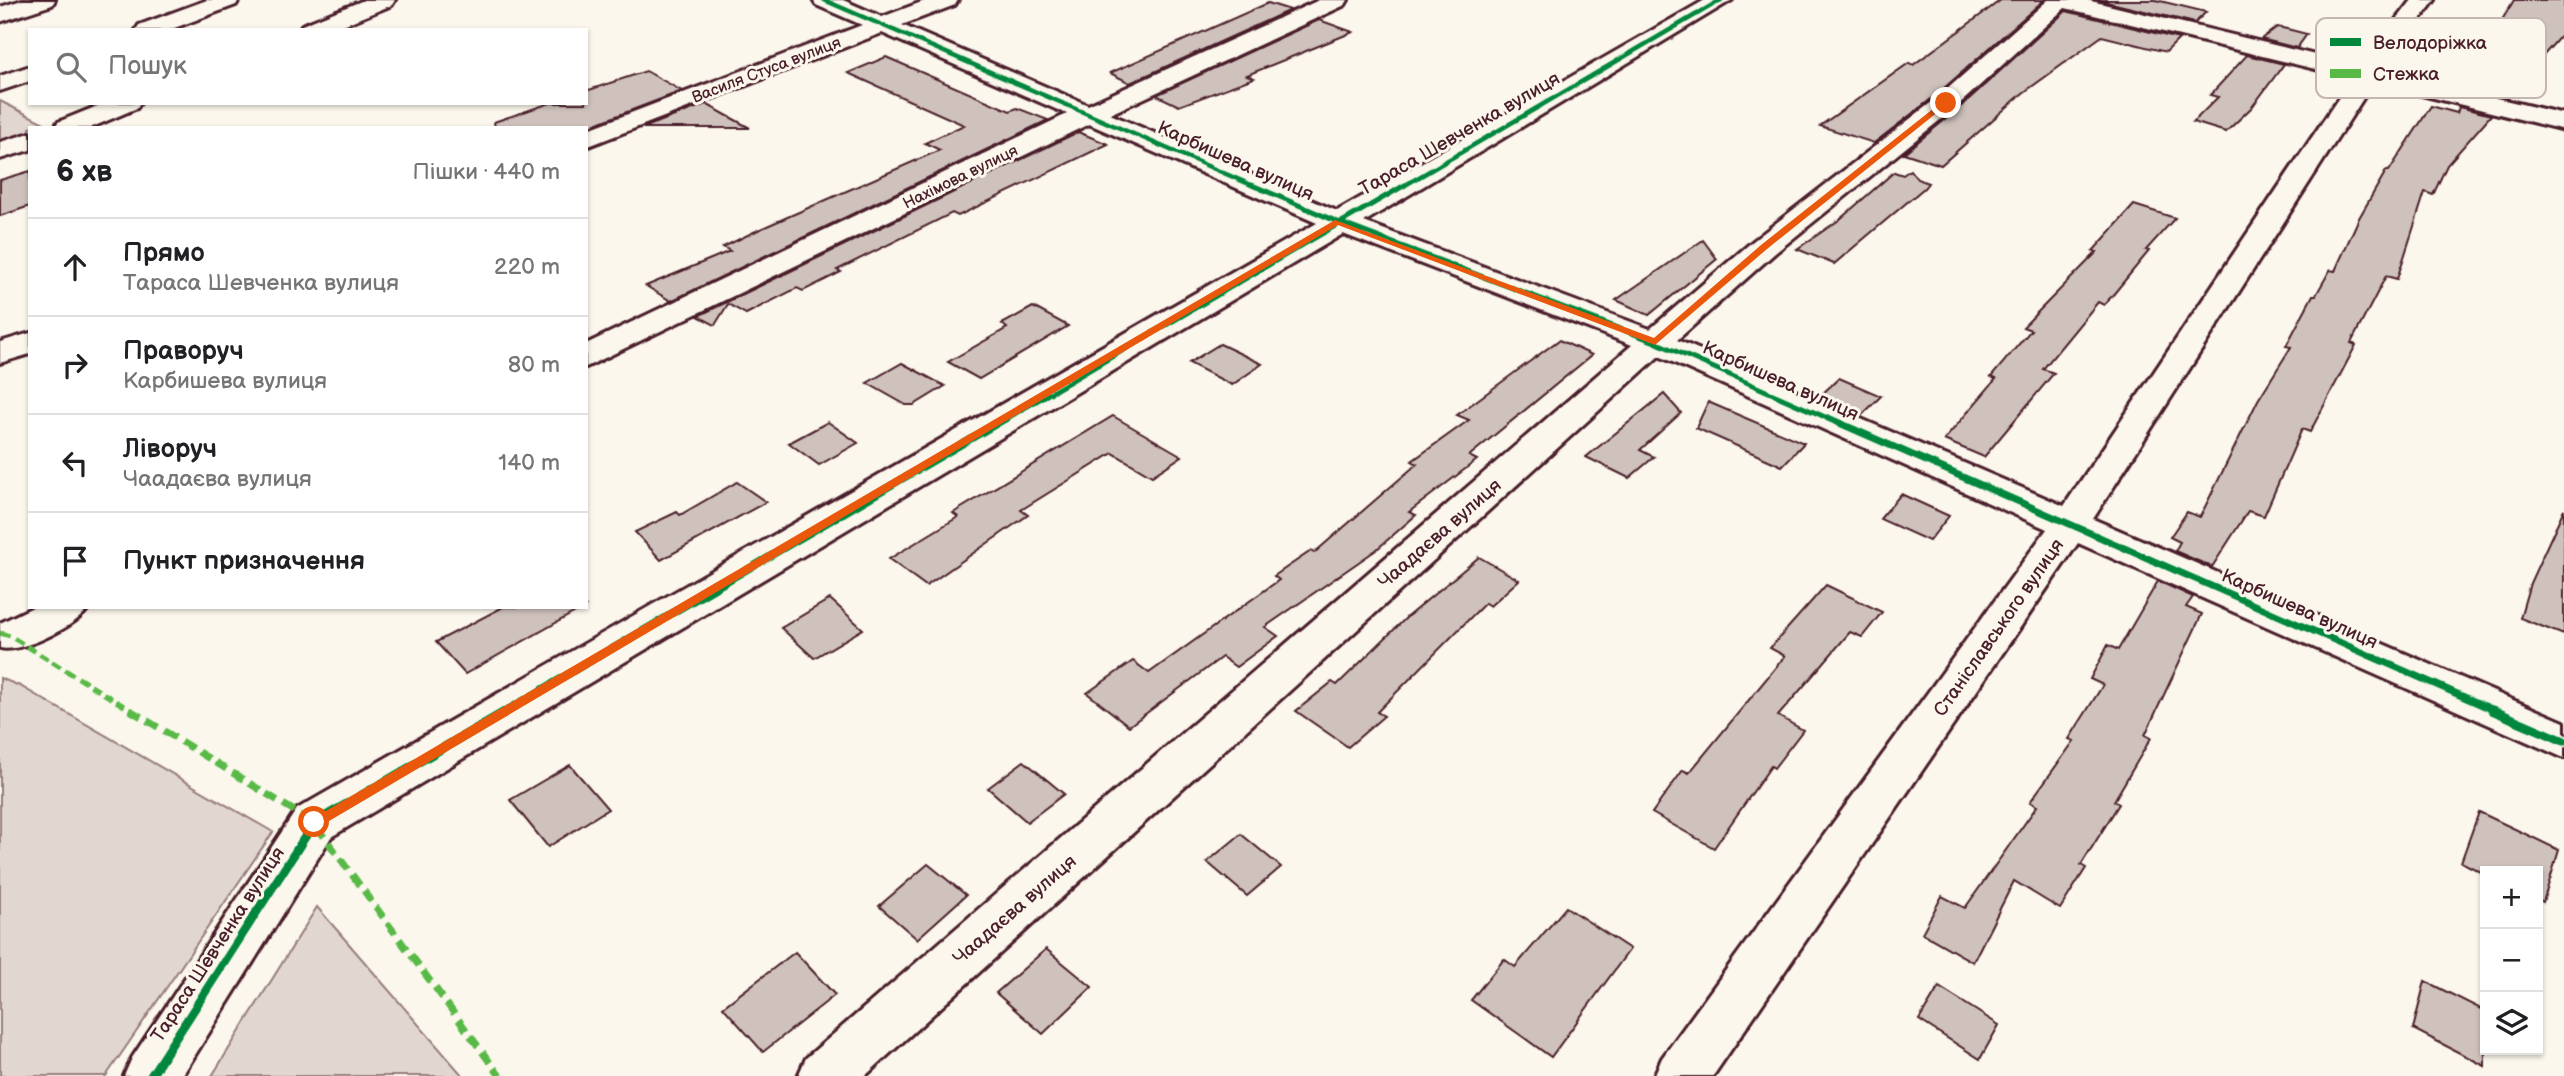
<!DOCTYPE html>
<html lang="uk">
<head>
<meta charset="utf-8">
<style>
	:root { --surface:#fff; --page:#f2f2f2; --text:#202124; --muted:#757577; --line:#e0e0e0 }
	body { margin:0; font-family:"Balsamiq Sans",sans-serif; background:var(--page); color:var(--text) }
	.controls { position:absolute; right:21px; bottom:21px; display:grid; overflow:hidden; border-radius:0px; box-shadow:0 2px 5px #0004 }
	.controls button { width:63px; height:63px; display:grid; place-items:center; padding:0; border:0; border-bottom:2px solid var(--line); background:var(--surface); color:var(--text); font:35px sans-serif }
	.stop { position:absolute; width:21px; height:21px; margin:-16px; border:5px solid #ea580c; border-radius:50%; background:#fff }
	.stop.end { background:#ea580c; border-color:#fff; box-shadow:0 2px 7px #0008 }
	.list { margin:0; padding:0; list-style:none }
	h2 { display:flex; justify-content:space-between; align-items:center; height:91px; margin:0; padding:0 28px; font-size:30px }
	h2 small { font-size:23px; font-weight:400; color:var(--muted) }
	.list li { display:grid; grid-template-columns:46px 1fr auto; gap:21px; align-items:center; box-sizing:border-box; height:98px; padding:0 28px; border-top:2px solid var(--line) }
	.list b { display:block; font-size:26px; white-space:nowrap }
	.list p { margin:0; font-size:23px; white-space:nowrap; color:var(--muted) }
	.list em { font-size:23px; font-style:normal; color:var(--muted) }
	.icon { flex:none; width:38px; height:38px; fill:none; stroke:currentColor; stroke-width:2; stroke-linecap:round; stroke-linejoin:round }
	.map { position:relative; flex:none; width:2564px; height:1076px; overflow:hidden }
	.search { position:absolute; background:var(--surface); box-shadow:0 2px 5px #0004; left:28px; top:28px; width:560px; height:77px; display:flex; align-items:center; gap:18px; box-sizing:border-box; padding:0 24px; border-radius:0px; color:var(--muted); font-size:26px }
	.panel { position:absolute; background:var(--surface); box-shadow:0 2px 5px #0004; left:28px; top:126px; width:560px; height:483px; border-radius:0px }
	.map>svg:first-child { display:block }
	.green { fill:#e2d7d0; stroke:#967b7e; stroke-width:2 }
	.building { fill:#cfc2bc; stroke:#4a1f2b; stroke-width:2 }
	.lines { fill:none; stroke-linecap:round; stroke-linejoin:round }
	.minor-casing { stroke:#4a1f2b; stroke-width:6 }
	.major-casing { stroke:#4a1f2b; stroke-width:6 }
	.minor { fill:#fbf7ec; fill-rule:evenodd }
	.major { fill:#fbf7ec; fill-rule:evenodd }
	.quiet-far1 { stroke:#58b947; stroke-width:5; stroke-dasharray:10 5; stroke-linecap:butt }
	.quiet { stroke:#58b947; stroke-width:7; stroke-dasharray:13 7; stroke-linecap:butt }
	.cycleway-far3-casing { stroke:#fbf7ec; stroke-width:7 }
	.cycleway-far2-casing { stroke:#fbf7ec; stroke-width:9 }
	.cycleway-far1-casing { stroke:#fbf7ec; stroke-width:11 }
	.cycleway-casing { stroke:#fbf7ec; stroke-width:13 }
	.cycleway-far3 { stroke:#00873e; stroke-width:4.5 }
	.cycleway-far2 { stroke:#00873e; stroke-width:5 }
	.cycleway-far1 { stroke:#00873e; stroke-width:7 }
	.cycleway { stroke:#00873e; stroke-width:9 }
	.route { fill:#ea580c }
	.labels { text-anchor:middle; stroke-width:6; stroke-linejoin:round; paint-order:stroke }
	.far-street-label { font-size:16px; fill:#4a1f2b; stroke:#fbf7ec }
	.street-label { font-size:19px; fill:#4a1f2b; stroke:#fbf7ec }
	.key { fill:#fbf7ec; stroke:#c6b6b2; stroke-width:2 }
	.key-label { font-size:19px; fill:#4a1f2b }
</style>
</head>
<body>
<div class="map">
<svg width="2564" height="1076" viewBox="0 0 2564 1076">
	<rect width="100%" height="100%" fill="#fbf7ec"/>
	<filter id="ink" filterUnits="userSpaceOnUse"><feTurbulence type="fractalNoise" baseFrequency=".0143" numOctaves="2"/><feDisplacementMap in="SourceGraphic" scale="14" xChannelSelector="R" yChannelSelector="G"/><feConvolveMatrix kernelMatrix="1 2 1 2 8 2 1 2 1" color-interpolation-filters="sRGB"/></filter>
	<g filter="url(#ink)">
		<!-- green -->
		<g class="green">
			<polygon points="0,101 48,125 30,128 30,131 0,141"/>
			<polygon points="0,678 20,686 273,832 106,1076 0,1076"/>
			<polygon points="317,907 463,1076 212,1076"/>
		</g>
		<!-- building -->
		<g class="building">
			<polygon points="2001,0 2044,0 1935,96 1874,143 1820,126 1909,63 1913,65"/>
			<polygon points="2098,0 2156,0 2206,12 2195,23"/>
			<polygon points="2514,0 2564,0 2564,32 2506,98 2466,88 2473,68"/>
			<polygon points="1268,3 1290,10 1130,83 1110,73"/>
			<polygon points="2066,11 2179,39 2166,52 2102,36 2023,93 1941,165 1904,153 1957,110"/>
			<polygon points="1319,20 1353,32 1247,75 1254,78 1179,106 1156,95"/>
			<polygon points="2277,27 2287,29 2307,34 2297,48 2261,39"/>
			<polygon points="2247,55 2284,64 2252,107 2226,132 2193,122 2218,97 2210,95"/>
			<polygon points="886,57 1010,111 1017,108 1048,120 671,301 646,286 730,251 723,247 758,230 940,150 925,143 964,125 848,73"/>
			<polygon points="646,71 682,91 585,128 495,128 494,122 550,103 586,103 586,91"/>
			<polygon points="706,104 750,128 643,128"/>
			<polygon points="2431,106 2457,113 2459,107 2491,115 2447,165 2433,195 2425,192 2397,279 2386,276 2351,343 2356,345 2310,432 2302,429 2264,516 2248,511 2212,567 2175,551 2180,542 2170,537 2187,512 2200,517 2258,400 2291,347 2286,346 2313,295 2316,295 2330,270 2335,271 2359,218 2386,171 2389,171"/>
			<polygon points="1078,132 1108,144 958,216 952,213 837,270 841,272 803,291 797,288 746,314 728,304 715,325 698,316"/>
			<polygon points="1910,170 1917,179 1928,183 1924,188 1834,264 1797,249 1839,220 1894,172 1903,175"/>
			<polygon points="30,171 30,206 0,216 0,180"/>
			<polygon points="2134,205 2175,218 2146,250 2149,251 2112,296 2104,305 2098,302 2043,369 2054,373 1984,457 1944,440 1996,379 1991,377 2031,330 2023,327 2097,252 2093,251"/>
			<polygon points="1703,240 1717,259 1649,315 1616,300"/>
			<polygon points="1033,307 1068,326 979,379 948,362 1007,328 1002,324"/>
			<polygon points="1559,340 1592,355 1469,456 1477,460 1409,512 1416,515 1376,550 1265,627 1278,636 1236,667 1222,657 1129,726 1087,693 1133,661 1149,673 1279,580 1274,576 1311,551 1314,553 1417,464 1412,461 1469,420 1457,415"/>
			<polygon points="1220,344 1262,364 1232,385 1189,363"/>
			<polygon points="902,363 945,386 914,405 906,405 867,383"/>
			<polygon points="1839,378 1881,396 1861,416 1818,398"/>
			<polygon points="1664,394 1681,413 1640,450 1654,457 1629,478 1586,457"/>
			<polygon points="1708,402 1804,443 1782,466 1696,428"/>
			<polygon points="1113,416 1182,456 1152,476 1113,453 1021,510 1028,515 926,586 889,559 958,517 953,513"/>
			<polygon points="828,422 858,443 819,465 789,443"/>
			<polygon points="737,482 766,502 661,560 635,532 677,512 680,515"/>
			<polygon points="1901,494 1949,516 1929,541 1880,519"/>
			<polygon points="2564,509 2564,635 2520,618 2530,583"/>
			<polygon points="1479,557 1519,580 1490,606 1485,603 1377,712 1384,716 1348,747 1296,711 1332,682 1337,685 1408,616"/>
			<polygon points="2158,581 2193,597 2186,607 2202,614 2145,735 2151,738 2114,801 2119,804 2081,865 2086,868 2060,909 2014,881 1973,962 1922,933 1942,896 1965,908 2037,806 2030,802 2074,741 2069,739 2103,685 2090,679 2108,645 2118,650"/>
			<polygon points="1826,585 1882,612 1862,637 1850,632 1778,716 1803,730 1774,768 1771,766 1714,848 1652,813 1683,770 1689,773 1785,656 1770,648"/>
			<polygon points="830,599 863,629 814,658 781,628"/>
			<polygon points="503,607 584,607 465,674 436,642"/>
			<polygon points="1024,761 1064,794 1027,822 988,788"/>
			<polygon points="570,765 608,809 548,847 510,800"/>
			<polygon points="2479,812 2559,850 2543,902 2538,899 2538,871 2485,874 2461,862"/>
			<polygon points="1241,834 1281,867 1247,896 1207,862"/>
			<polygon points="928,864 966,895 917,939 879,906"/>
			<polygon points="1566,907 1630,949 1551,1057 1471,1000 1504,959 1515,967"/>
			<polygon points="1046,949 1092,987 1043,1034 996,993"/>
			<polygon points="795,952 835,995 763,1052 723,1007"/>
			<polygon points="2425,981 2485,1011 2485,1066 2413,1029"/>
			<polygon points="1939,987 1999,1025 1980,1059 1919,1020"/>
		</g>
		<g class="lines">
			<defs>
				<g id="minor">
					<polygon points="207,0 239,0 236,5 169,30 136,30 139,25"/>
					<polygon points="364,0 395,0 392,5 331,30 299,30 302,25"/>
					<path d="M813,0H843L882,17L927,0H958L955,5L902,25L1088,105L1319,0H1348L1345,5L1110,114L1337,211L1705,0H1732L1364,222L1650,329L1753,241L1937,98L2048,0H2087L2361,66L2412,0H2435L2382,71L2564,114V130L2373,83L2093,519L2564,722V758L2078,543L1713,1076H1654L1662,1058L2047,529L1659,356L865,1076H798L806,1058L1632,345L1343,234L331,837L182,1076H124L132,1058L297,809L1317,223L1089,124L586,367V344L1067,114L882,33L586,147V130L862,25L816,5ZM2065,8L2352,78L2064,506L1677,340L1775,253L1955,108Z"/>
					<polygon points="30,66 30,81 0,91 0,76"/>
					<polygon points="105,103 140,103 137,108 90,128 54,128 58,122"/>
					<polygon points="30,133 30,150 0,159 0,142"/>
					<polygon points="30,333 30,354 0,363 0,342"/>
					<path d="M33,607H89C79,625 20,654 0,648V623Z"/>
				</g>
				<polygon id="major" points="22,0 55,0 52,5 0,22 0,7"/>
			</defs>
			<!-- minor casing -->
			<use href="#minor" class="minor-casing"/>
			<!-- major casing -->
			<use href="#major" class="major-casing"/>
			<!-- minor -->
			<use href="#minor" class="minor"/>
			<!-- major -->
			<use href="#major" class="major"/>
			<!-- quiet-far1 -->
			<polyline class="quiet-far1" points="0,633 10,636 132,711"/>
			<!-- quiet -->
			<polyline class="quiet" points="130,710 314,823 500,1076"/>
			<defs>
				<g id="cycleway-far3">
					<polyline points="824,0 1256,187"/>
					<polyline points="1402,187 1721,0"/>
				</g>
				<g id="cycleway-far2">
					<polyline points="1252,185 1338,222 1655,342 1832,420"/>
					<polyline points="1004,420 1405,185"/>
				</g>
				<g id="cycleway-far1">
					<polyline points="1828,418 2496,711"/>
					<polyline points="505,711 1007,418"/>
				</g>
				<g id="cycleway">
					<polyline points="2492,710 2564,741"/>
					<polyline points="151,1076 314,823 508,710"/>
				</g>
			</defs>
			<!-- cycleway-far3 casing -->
			<use href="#cycleway-far3" class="cycleway-far3-casing"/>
			<!-- cycleway-far2 casing -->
			<use href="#cycleway-far2" class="cycleway-far2-casing"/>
			<!-- cycleway-far1 casing -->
			<use href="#cycleway-far1" class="cycleway-far1-casing"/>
			<!-- cycleway casing -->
			<use href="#cycleway" class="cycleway-casing"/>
			<!-- cycleway-far3 -->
			<use href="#cycleway-far3" class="cycleway-far3"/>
			<!-- cycleway-far2 -->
			<use href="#cycleway-far2" class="cycleway-far2"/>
			<!-- cycleway-far1 -->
			<use href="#cycleway-far1" class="cycleway-far1"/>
			<!-- cycleway -->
			<use href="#cycleway" class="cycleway"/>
		</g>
	</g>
	<!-- route -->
	<polygon class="route" points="1943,101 1949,103 1767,249 1655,345 1338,225 319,827 309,827 307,822 1335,220 1654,338 1761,245"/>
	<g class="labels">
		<!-- far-street labels -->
		<g class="far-street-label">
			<text transform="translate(766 69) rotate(-21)" y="6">Василя Стуса вулиця</text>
			<text transform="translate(960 176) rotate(-26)" y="6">Нахімова вулиця</text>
		</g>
		<!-- street labels -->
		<g class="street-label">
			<text transform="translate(1459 133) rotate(-30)" y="7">Тараса Шевченка вулиця</text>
			<text transform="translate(1236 160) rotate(24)" y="7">Карбишева вулиця</text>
			<text transform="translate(1781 380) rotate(24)" y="7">Карбишева вулиця</text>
			<text transform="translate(1439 533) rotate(-41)" y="7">Чаадаєва вулиця</text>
			<text transform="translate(2300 608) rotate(24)" y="7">Карбишева вулиця</text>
			<text transform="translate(1998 627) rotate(-55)" y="7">Станіславського вулиця</text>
			<text transform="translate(1014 909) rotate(-41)" y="7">Чаадаєва вулиця</text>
			<text transform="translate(217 944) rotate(-57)" y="7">Тараса Шевченка вулиця</text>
		</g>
	</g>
	<!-- legend -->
	<rect x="2316" y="18" width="230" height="80" rx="10" class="key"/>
	<rect x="2330" y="38" width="31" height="8" fill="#00873e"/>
	<rect x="2330" y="69" width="31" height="9" fill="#58b947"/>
	<g class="key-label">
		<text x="2373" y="49">Велодоріжка</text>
		<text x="2373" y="80">Стежка</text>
	</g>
</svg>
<div class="controls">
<button>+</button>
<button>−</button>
<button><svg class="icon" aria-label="layers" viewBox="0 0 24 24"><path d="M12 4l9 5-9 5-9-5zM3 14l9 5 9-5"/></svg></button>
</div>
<div class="stop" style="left:314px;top:822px"></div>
<div class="stop end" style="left:1946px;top:103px"></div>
<div class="search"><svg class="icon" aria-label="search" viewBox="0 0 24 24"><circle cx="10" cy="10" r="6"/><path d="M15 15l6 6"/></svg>Пошук</div>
<section class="panel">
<h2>6 хв<small>Пішки · 440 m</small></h2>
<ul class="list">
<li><svg class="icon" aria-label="ahead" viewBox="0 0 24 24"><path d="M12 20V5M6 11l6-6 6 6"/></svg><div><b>Прямо</b><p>Тараса Шевченка вулиця</p></div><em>220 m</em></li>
<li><svg class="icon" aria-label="right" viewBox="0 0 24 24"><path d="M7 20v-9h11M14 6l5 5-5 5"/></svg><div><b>Праворуч</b><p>Карбишева вулиця</p></div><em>80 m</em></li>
<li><svg class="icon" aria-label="left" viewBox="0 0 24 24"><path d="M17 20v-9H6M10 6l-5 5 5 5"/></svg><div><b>Ліворуч</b><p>Чаадаєва вулиця</p></div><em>140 m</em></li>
<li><svg class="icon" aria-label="arrive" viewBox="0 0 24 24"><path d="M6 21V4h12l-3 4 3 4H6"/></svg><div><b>Пункт призначення</b></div></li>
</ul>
</section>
</div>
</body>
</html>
